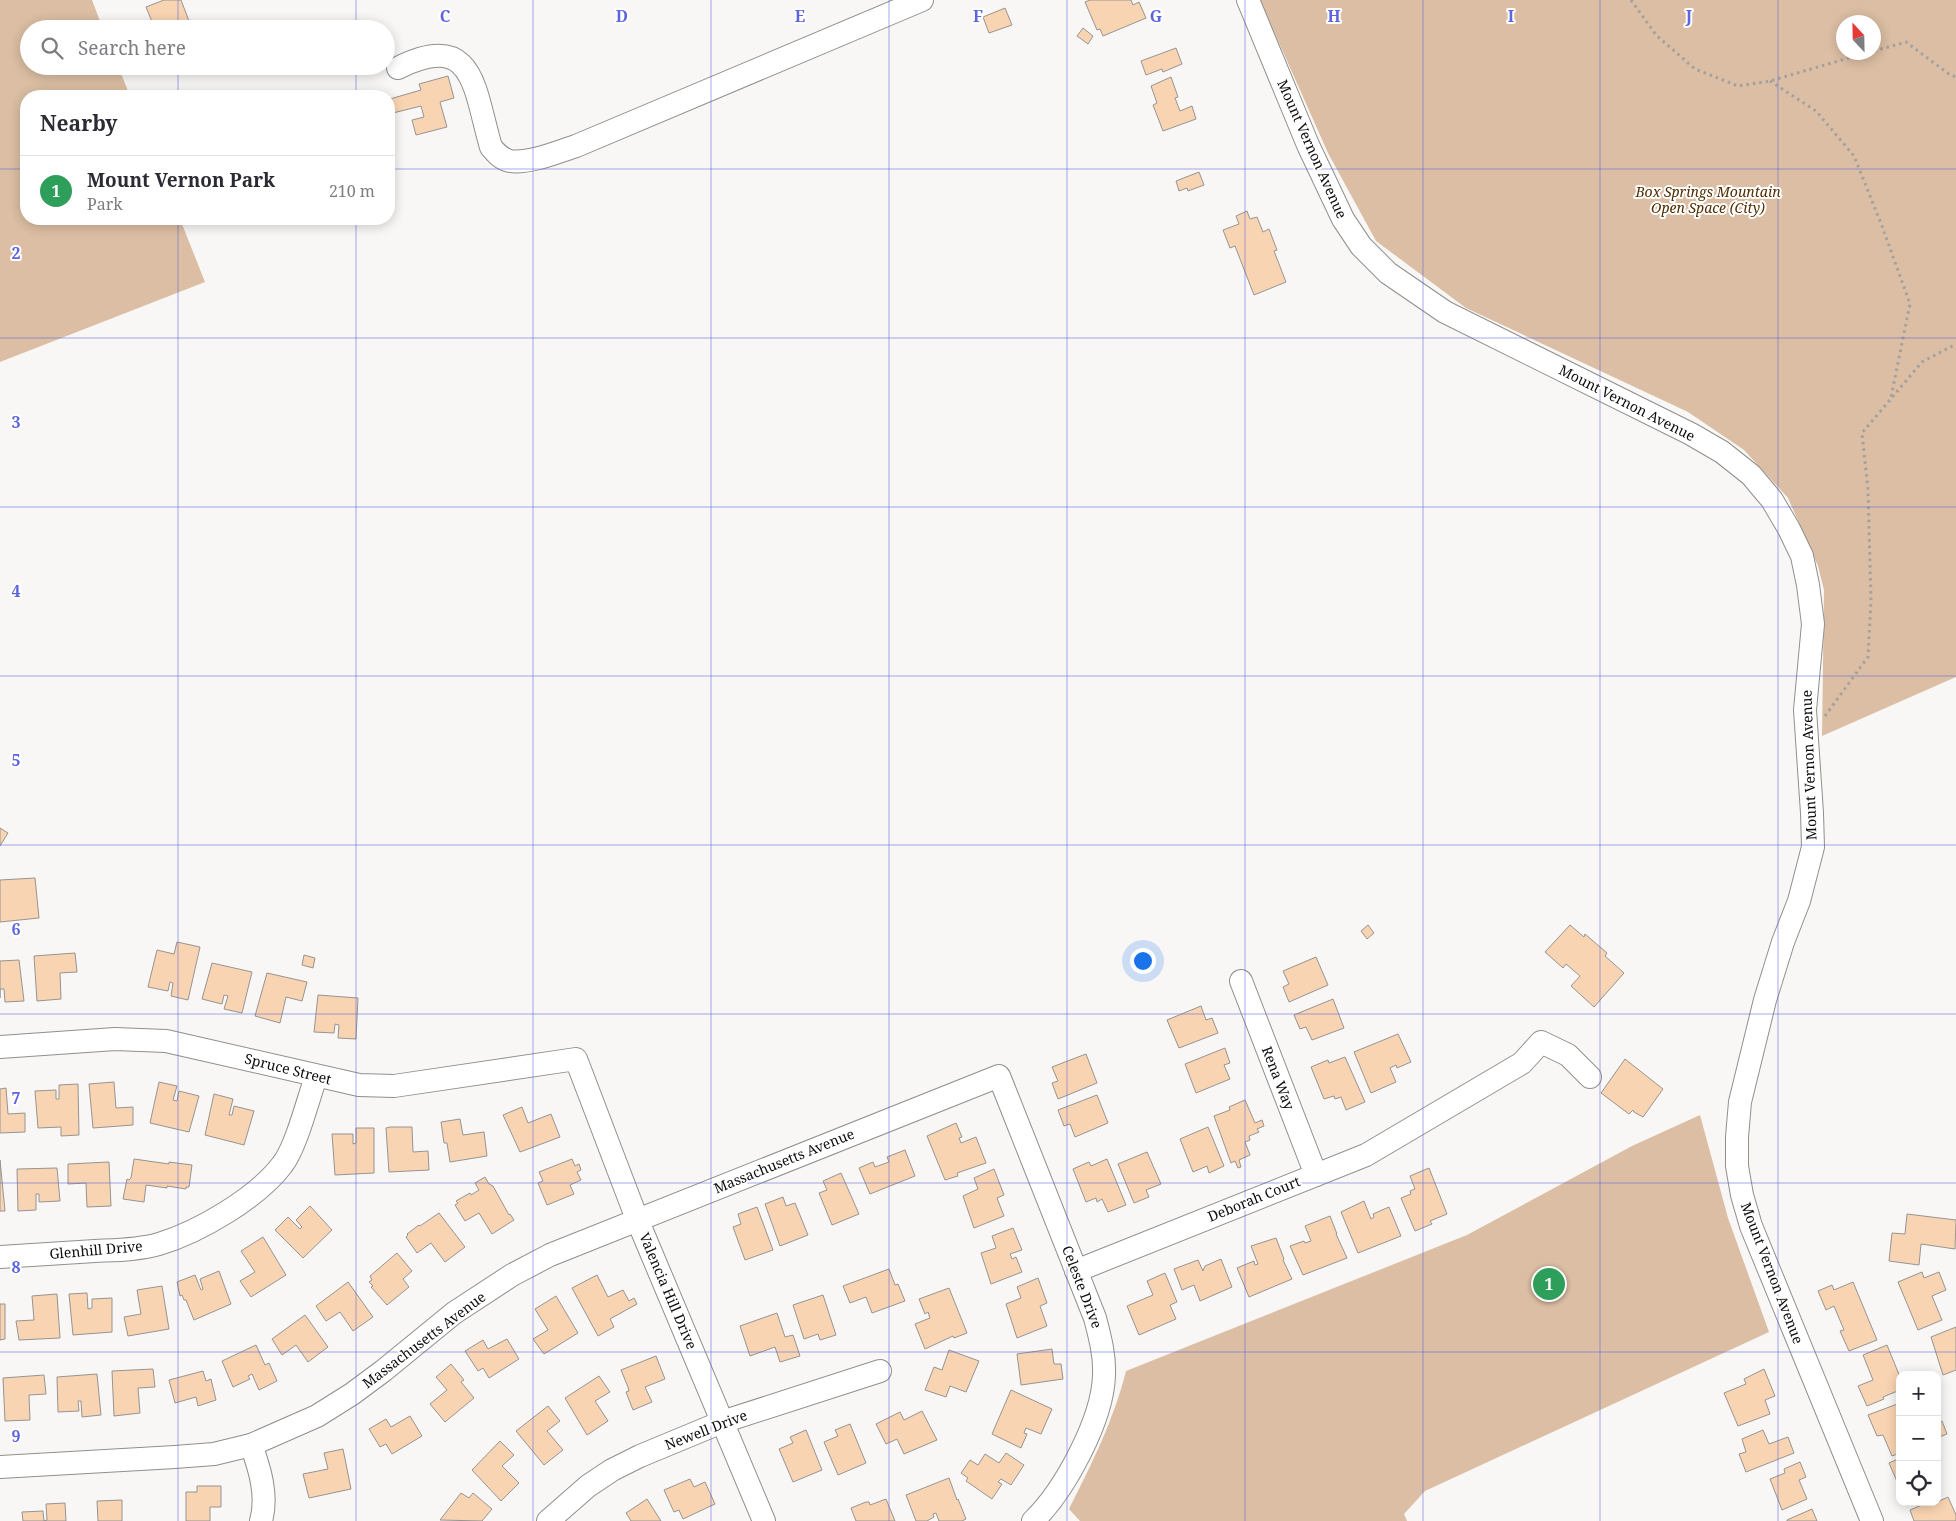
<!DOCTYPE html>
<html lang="en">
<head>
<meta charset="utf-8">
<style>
	:root { --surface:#fff; --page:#f7f7f7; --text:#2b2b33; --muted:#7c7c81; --line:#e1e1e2; --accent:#5c65dd }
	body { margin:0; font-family:"Noto Serif",serif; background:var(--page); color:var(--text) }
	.controls { position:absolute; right:15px; bottom:15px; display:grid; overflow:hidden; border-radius:10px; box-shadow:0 2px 12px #0003 }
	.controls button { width:45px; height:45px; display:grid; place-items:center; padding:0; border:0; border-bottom:1px solid var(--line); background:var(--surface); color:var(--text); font:25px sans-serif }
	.compass { position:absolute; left:1836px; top:15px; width:45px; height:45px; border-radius:50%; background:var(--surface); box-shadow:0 2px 12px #0003; rotate:338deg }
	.you { position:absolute; left:1142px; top:960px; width:18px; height:18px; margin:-12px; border:4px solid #fff; border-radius:50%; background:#1a73e8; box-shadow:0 0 0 8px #1a73e833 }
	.badge { display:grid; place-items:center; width:32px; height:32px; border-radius:50%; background:var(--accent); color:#fff; font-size:16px; font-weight:700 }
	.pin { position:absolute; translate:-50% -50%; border:2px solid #fff; box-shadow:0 1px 5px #0006 }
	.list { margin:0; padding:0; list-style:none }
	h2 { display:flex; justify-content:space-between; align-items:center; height:65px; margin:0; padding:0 20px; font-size:21px }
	h2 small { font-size:16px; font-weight:400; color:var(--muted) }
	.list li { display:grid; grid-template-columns:32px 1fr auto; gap:15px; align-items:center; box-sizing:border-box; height:70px; padding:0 20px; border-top:1px solid var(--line) }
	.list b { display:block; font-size:19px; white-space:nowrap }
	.list p { margin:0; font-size:16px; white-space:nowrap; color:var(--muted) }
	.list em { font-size:16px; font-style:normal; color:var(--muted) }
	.icon { flex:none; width:28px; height:28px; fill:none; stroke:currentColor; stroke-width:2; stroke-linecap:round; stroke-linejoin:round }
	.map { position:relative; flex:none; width:1956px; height:1521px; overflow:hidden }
	.search { position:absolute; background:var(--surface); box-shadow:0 2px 12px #0003; left:20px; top:20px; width:375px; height:55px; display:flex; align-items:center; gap:12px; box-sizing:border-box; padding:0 18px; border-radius:28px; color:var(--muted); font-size:19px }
	.panel { position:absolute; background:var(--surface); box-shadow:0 2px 12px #0003; left:20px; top:90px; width:375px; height:135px; border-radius:20px }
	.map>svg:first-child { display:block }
	.green { fill:#dbbea3; fill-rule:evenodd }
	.building { fill:#f9d4b2; stroke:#969492 }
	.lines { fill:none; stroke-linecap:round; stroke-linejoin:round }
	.minor-casing { stroke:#918f8c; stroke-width:24 }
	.path { stroke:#a2a19f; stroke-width:3; stroke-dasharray:2.5 4; stroke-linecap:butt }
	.minor { stroke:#fff; stroke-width:22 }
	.grid { fill:none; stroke:#5c65dd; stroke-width:1; stroke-opacity:0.55 }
	.labels { text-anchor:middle; stroke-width:4; stroke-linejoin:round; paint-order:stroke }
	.street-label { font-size:14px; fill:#0e0d0d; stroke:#fff }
	.park-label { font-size:14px; font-style:italic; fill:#4f2d01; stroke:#fff }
	.grid-label { font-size:16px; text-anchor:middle; font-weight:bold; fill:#5c65dd; stroke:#fff; stroke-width:4; stroke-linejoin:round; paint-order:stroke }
</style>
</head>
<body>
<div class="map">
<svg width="1956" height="1521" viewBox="0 0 1956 1521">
	<rect width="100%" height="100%" fill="#f9f7f5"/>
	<!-- green -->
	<g class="green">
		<polygon points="0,0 92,0 103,29 29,29 29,66 118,66 130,96 26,96 26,219 180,219 205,282 0,362"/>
		<path d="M1260,0H1956V677L1822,736L1824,590L1818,566L1788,498L1744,450L1688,412L1466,308L1376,241L1328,153ZM1844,22H1874V52H1844Z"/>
		<path d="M1700,1115L1728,1218L1769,1332L1425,1491L1404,1514L1407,1521H1080L1069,1509C1092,1463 1113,1422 1126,1371L1467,1235L1632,1146Z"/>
	</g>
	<!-- building -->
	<g class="building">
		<polygon points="164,0 181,0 192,29 155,29 146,7"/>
		<polygon points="1090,0 1131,0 1133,5 1139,2 1146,18 1103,36 1100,29 1097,30 1085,2"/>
		<polygon points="1005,8 1012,25 989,33 983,17"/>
		<polygon points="1083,28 1093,36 1088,44 1077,36"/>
		<polygon points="1176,48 1182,64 1163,72 1162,69 1146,75 1141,61"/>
		<polygon points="448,76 454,98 440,102 447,127 416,135 412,120 424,117 421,106 389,114 389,101 390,99 421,90 419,84"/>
		<polygon points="1171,77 1178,97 1175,98 1180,111 1192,106 1196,119 1163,131 1153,105 1157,103 1151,86"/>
		<polygon points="1199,172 1204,185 1188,191 1187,188 1179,191 1176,181"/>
		<polygon points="1247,211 1250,219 1257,217 1263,232 1269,229 1277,250 1274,251 1286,282 1254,295 1235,246 1230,248 1223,230 1239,224 1236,216"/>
		<polygon points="0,828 8,833 0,846"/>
		<polygon points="35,878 39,918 0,922 0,880"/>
		<polygon points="1368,925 1374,933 1367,939 1361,931"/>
		<polygon points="1570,925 1584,937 1585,934 1607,953 1605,956 1624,973 1594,1007 1571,986 1580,976 1566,964 1563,968 1545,952"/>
		<polygon points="177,942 200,947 188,1000 171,996 173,983 170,982 168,991 148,987 157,950 174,954"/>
		<polygon points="75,953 77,972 60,973 61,999 37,1001 34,956"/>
		<polygon points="304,955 315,958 313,968 302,965"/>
		<polygon points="1316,957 1328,985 1289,1002 1283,987 1289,984 1283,971"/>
		<polygon points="19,960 24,1001 5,1002 4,989 0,989 0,998 0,961"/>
		<polygon points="212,963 252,972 242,1013 224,1009 228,996 224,995 222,1004 202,999"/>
		<polygon points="267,973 307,982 302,1001 286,997 280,1023 255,1016"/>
		<polygon points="318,995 358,998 356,1039 338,1038 339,1025 335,1024 334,1033 314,1032"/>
		<polygon points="1333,999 1344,1028 1312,1040 1306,1027 1300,1029 1294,1015"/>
		<polygon points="1201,1006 1206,1020 1212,1018 1218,1033 1179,1048 1167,1020"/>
		<polygon points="1398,1034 1411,1062 1397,1068 1396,1065 1390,1068 1396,1082 1371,1093 1354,1052"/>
		<polygon points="1225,1048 1230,1063 1224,1065 1230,1079 1196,1093 1185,1064"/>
		<polygon points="1086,1054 1097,1083 1058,1099 1052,1083 1058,1081 1052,1067"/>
		<polygon points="1345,1057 1365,1102 1346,1110 1341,1097 1335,1099 1334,1096 1324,1099 1311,1067 1328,1060 1329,1063"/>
		<polygon points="1625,1059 1663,1089 1643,1117 1634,1112 1633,1110 1629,1114 1601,1093"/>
		<polygon points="114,1082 116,1108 133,1107 133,1125 93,1128 89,1084"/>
		<polygon points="159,1082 177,1086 173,1100 177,1101 179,1091 199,1096 189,1132 150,1123"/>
		<polygon points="78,1084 79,1135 61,1136 61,1127 38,1128 35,1091 56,1090 56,1099 59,1099 59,1085"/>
		<polygon points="6,1088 8,1114 25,1113 25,1132 0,1133 0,1089"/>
		<polygon points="214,1094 233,1099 229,1115 232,1115 234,1106 254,1111 244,1145 205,1135"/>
		<polygon points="1097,1095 1108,1123 1075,1137 1070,1124 1064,1126 1058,1110"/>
		<polygon points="1245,1100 1255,1123 1262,1120 1264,1126 1257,1129 1259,1132 1249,1136 1250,1140 1245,1142 1250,1155 1239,1160 1241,1167 1238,1168 1235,1161 1231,1163 1214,1116 1230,1110 1229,1107"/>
		<polygon points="522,1107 528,1123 551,1114 560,1137 520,1152 503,1115"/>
		<polygon points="460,1119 463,1135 484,1132 487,1156 450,1162 447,1143 444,1143 441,1122"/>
		<polygon points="956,1123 962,1137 959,1138 961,1143 976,1137 986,1163 957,1173 958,1176 945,1180 927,1136"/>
		<polygon points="390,1127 412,1127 413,1152 428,1151 429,1170 389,1172 386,1128"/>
		<polygon points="1208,1127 1224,1166 1209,1173 1207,1166 1193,1172 1180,1139"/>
		<polygon points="356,1128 374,1128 374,1173 335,1175 332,1134 353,1134 353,1144 356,1143"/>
		<polygon points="905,1150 915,1176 870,1194 859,1168 873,1162 875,1167 889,1162 887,1157"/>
		<polygon points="1147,1152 1161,1184 1146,1190 1149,1197 1134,1203 1118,1164"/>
		<polygon points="134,1159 169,1164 169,1162 192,1165 189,1187 186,1187 186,1189 167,1186 167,1188 146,1185 144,1202 123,1199 127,1179 129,1180 131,1178"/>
		<polygon points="572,1159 575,1166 579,1164 581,1170 577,1172 581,1180 570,1185 574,1194 547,1205 538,1183 543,1181 539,1172"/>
		<polygon points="1107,1159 1126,1205 1108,1212 1102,1199 1097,1202 1096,1198 1086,1202 1073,1169 1089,1162 1091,1166"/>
		<polygon points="0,1160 5,1211 0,1211"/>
		<polygon points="109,1162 111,1206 87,1207 86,1183 68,1184 68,1164"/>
		<polygon points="57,1168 60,1201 39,1202 39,1194 36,1194 36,1210 18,1211 17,1169"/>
		<polygon points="1429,1168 1447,1214 1430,1221 1432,1224 1415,1231 1401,1198 1411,1194 1410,1191 1415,1189 1410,1176"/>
		<polygon points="994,1169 1004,1195 997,1198 1004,1216 974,1228 963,1196 978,1189 974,1178"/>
		<polygon points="841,1173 859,1214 832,1225 819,1193 827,1190 823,1181"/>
		<polygon points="485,1177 489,1184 493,1186 509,1215 510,1214 514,1220 492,1234 479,1213 465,1221 455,1205 458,1203 456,1201 470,1193 471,1195 479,1190 475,1183"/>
		<polygon points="783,1197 786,1206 795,1203 808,1235 780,1246 765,1204"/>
		<polygon points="1364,1201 1371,1219 1374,1217 1373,1214 1389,1207 1401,1236 1358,1253 1341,1212"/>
		<polygon points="310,1206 332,1230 303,1258 275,1230 288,1217 300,1229 302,1227 296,1220"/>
		<polygon points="757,1207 773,1250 745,1260 733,1227 741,1224 738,1214"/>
		<polygon points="439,1213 465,1247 445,1262 431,1243 417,1253 406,1237 408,1235 407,1234 419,1225 420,1226"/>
		<polygon points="1907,1214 1956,1220 1955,1249 1921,1244 1919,1265 1889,1261 1892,1233 1905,1234"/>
		<polygon points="1330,1216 1337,1234 1336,1234 1347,1258 1303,1275 1290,1246 1304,1241 1305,1243 1311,1241 1305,1226"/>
		<polygon points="1013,1228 1022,1250 1010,1254 1012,1259 1016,1257 1022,1272 991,1284 981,1253 996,1248 992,1236"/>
		<polygon points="263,1237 286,1275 251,1297 240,1281 255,1272 241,1251"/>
		<polygon points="1276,1238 1284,1259 1283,1260 1292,1279 1249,1297 1237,1268 1254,1261 1255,1265 1258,1264 1251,1246"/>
		<polygon points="397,1253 412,1271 403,1279 409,1287 387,1305 371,1287 373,1286 369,1282 372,1280 370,1276"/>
		<polygon points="1221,1259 1232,1287 1200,1301 1194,1285 1182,1290 1174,1269 1198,1260 1203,1271 1205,1266"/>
		<polygon points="889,1269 895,1285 898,1284 905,1301 872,1313 866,1297 850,1303 843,1286"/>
		<polygon points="219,1271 231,1304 194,1320 186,1300 184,1300 182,1295 180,1296 177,1282 195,1275 201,1290 203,1289 200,1279"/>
		<polygon points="1922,1272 1924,1278 1939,1272 1946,1290 1932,1296 1942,1320 1918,1330 1898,1282"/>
		<polygon points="1165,1273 1177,1302 1170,1305 1176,1319 1139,1335 1127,1306 1153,1295 1147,1281"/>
		<polygon points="597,1275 608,1297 623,1290 629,1301 634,1298 637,1304 610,1319 614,1327 598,1336 572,1288"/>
		<polygon points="1038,1278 1047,1303 1040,1306 1047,1326 1017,1338 1006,1304 1021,1298 1017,1287"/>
		<polygon points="348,1282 373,1317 353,1331 340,1312 326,1321 316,1306"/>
		<polygon points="1853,1282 1877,1340 1849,1351 1840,1331 1844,1330 1834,1306 1826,1310 1818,1291 1832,1285 1834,1290"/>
		<polygon points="162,1286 169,1329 128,1336 124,1317 141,1314 137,1290"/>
		<polygon points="949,1288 967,1333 954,1338 953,1336 925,1349 915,1324 930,1318 928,1312 925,1314 919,1299"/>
		<polygon points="87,1293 88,1309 92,1308 92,1299 112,1298 112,1332 73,1335 69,1294"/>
		<polygon points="57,1294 60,1338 19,1340 16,1321 34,1320 32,1296"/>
		<polygon points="823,1295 836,1335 820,1340 818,1334 804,1339 793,1305"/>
		<polygon points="556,1296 578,1333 544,1354 533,1339 548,1330 535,1309"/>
		<polygon points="0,1304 5,1304 5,1339 0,1340"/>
		<polygon points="777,1313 785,1337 793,1335 800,1356 780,1362 775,1347 750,1356 740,1326"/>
		<polygon points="305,1315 328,1347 308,1362 296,1345 282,1355 272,1339"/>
		<polygon points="1956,1327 1956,1370 1943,1375 1931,1337"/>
		<polygon points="507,1339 519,1359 489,1378 483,1368 478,1371 465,1351 483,1340 488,1349"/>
		<polygon points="256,1345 265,1365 269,1363 277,1381 259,1390 252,1374 248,1376 250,1379 233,1387 222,1361"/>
		<polygon points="1887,1345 1900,1377 1900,1390 1883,1397 1884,1399 1867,1406 1858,1386 1873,1380 1863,1355"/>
		<polygon points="1052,1349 1054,1364 1061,1364 1063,1379 1021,1385 1017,1354"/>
		<polygon points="949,1350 979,1361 966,1392 950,1386 946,1397 925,1390 934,1367 942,1370"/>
		<polygon points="656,1356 665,1379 645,1387 652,1402 633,1410 626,1392 629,1391 628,1387 621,1370"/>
		<polygon points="451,1364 464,1380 461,1382 474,1398 445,1422 430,1404 447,1390 436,1377"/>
		<polygon points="153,1369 155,1387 138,1388 140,1413 114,1416 112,1371"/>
		<polygon points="1764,1369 1775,1396 1765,1400 1770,1414 1738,1426 1724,1393 1746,1384 1744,1379"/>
		<polygon points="203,1371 206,1381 211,1379 216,1400 198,1406 196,1397 175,1403 169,1380"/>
		<polygon points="97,1374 101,1415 82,1417 81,1401 78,1401 79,1411 58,1412 57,1377"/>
		<polygon points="44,1375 46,1394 29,1395 30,1420 5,1421 3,1378"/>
		<polygon points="599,1376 610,1392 595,1401 608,1421 587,1435 565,1398"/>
		<polygon points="1011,1390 1052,1409 1041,1434 1026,1428 1024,1433 1027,1434 1021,1448 992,1434"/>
		<polygon points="1900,1403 1900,1453 1892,1456 1883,1435 1877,1436 1868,1415"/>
		<polygon points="548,1406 560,1421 547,1431 563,1450 544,1465 516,1431"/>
		<polygon points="922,1411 937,1440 904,1454 897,1439 886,1444 876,1424 900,1412 904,1420"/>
		<polygon points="410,1416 422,1436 392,1454 386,1444 380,1447 369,1429 386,1419 391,1427"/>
		<polygon points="1942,1421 1947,1434 1937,1438 1937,1423"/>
		<polygon points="850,1424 866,1463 838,1475 824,1442 838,1436 835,1430"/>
		<polygon points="806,1430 822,1470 793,1482 779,1449 793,1443 790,1437"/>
		<polygon points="1763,1430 1769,1444 1788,1437 1794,1453 1746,1472 1739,1454 1746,1452 1742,1439"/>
		<polygon points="500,1441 514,1455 502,1466 519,1483 501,1501 472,1470"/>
		<polygon points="343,1449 351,1489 309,1498 303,1474 328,1469 324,1453"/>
		<polygon points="1006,1453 1024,1465 1011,1485 1001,1479 998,1482 1002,1484 992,1499 966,1481 968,1478 961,1473 970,1460 978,1465 985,1454 999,1463"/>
		<polygon points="1900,1458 1900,1486 1899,1486 1889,1463"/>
		<polygon points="1800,1462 1806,1477 1799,1480 1807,1499 1782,1510 1770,1479 1785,1473 1784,1469"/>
		<polygon points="949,1478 957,1500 958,1499 966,1519 962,1521 939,1521 936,1513 933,1514 934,1517 927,1521 916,1521 906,1495"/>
		<polygon points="690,1479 694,1487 705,1482 715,1504 683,1519 679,1510 674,1512 664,1490"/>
		<polygon points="197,1486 221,1486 221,1507 210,1507 210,1521 186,1521 186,1492 197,1492"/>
		<polygon points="461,1493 469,1498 473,1493 492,1509 482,1521 440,1520"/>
		<polygon points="1948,1497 1956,1515 1956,1521 1914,1521 1910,1510 1929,1502 1930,1504 1937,1502"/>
		<polygon points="647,1499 661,1521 631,1521 626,1513"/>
		<polygon points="886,1499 895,1521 856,1521 851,1508 866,1502 869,1502 870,1505"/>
		<polygon points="122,1500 122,1521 98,1521 97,1501"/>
		<polygon points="65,1503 66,1521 23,1521 22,1512 43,1511 44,1521 47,1520 46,1504"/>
		<polygon points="1812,1509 1817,1521 1787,1521 1787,1520"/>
	</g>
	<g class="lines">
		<defs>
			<g id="minor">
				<polyline points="1248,0 1308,145 1343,219 1361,246 1388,273 1445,312 1691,434 1722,452 1751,475 1772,500 1789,529 1802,556 1808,585 1813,624 1805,710 1812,813 1813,847 1799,901 1783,942 1765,1000 1740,1102 1737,1137 1737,1166 1742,1195 1751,1226 1872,1521"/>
				<path d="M398,68C475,29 474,90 491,147C496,153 501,159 510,161C529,164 557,152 576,146L922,0"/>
				<polyline points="1241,981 1316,1175"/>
				<polyline points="0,1047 115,1039 166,1041 359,1085 394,1086 576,1059 637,1219 764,1521"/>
				<path d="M0,1257C32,1255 63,1253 95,1251C116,1250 138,1250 159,1244C199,1232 257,1198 282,1165C296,1148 308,1099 316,1077"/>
				<polyline points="1076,1271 1366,1155 1522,1063 1541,1042 1568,1055 1590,1077"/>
				<path d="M251,1445C260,1469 268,1496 261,1521"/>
				<path d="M0,1467L175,1457L214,1454L251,1445L317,1416L352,1394L383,1371L454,1313L512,1275L550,1255L999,1076L1095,1318C1100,1337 1105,1356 1104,1375C1103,1419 1065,1490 1033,1521"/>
				<polyline points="548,1521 588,1486 612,1470 640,1456 722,1422 880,1371"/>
			</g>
		</defs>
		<!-- minor casing -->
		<use href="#minor" class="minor-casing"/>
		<!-- path -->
		<g class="path">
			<polyline points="1631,0 1656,35 1695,69 1738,86 1770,81 1869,52"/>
			<polyline points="1874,51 1906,42 1949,74 1956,77"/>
			<polyline points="1770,81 1816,111 1854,156 1882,226 1910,304 1891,397"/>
			<polyline points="1825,716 1868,657 1871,601 1868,490 1862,433 1922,362 1956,344"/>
		</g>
		<!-- minor -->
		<use href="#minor" class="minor"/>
	</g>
	<!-- grid -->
	<path class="grid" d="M178,0V29M356,0V29M533,0V1521M711,0V1521M889,0V1521M1067,0V1521M1245,0V1521M1423,0V1521M1600,0V1521M1778,0V1521M178,66V96M356,66V96M0,169H26M389,169H1956M178,219V1521M356,219V1521M0,338H1956M0,507H1956M0,676H1956M0,845H1956M0,1014H1956M0,1183H1956M0,1352H1956"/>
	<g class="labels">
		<!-- street labels -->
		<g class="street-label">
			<text transform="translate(1312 149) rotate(66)" y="5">Mount Vernon Avenue</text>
			<text transform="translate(1627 403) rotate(27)" y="5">Mount Vernon Avenue</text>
			<text transform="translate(1809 765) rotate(-92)" y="5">Mount Vernon Avenue</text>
			<text transform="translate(288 1069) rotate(14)" y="5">Spruce Street</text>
			<text transform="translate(1278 1078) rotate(69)" y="5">Rena Way</text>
			<text transform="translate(784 1161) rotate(-22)" y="5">Massachusetts Avenue</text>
			<text transform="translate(1254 1199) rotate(-22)" y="5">Deborah Court</text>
			<text transform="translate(96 1250) rotate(-5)" y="5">Glenhill Drive</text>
			<text transform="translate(1772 1273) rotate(69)" y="5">Mount Vernon Avenue</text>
			<text transform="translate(1082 1287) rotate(69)" y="5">Celeste Drive</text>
			<text transform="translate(668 1291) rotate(67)" y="5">Valencia Hill Drive</text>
			<text transform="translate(424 1340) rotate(-37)" y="5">Massachusetts Avenue</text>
			<text transform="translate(706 1430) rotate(-21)" y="5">Newell Drive</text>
		</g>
		<!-- park labels -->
		<g class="park-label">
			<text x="1708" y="197">Box Springs Mountain<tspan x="1708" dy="16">Open Space (City)</tspan></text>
		</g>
	</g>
	<g class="grid-label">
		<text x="445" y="22">C</text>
		<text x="622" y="22">D</text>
		<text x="800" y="22">E</text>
		<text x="978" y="22">F</text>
		<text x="1156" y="22">G</text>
		<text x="1334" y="22">H</text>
		<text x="1511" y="22">I</text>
		<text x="1689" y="22">J</text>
		<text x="16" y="259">2</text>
		<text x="16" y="428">3</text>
		<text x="16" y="597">4</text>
		<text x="16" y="766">5</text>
		<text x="16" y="935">6</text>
		<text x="16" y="1104">7</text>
		<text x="16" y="1273">8</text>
		<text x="16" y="1442">9</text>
	</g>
</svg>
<div class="controls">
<button>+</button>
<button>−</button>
<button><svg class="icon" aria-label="locate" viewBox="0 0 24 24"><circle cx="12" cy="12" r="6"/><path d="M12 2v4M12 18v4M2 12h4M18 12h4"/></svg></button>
</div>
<svg class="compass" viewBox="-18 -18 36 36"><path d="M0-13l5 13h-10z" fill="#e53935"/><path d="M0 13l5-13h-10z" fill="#7c7c81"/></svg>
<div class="you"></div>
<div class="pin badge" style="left:1549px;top:1284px;background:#2e9e5b">1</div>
<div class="search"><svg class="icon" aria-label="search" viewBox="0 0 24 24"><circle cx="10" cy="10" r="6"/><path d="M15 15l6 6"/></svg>Search here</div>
<section class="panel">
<h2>Nearby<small></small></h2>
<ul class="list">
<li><span class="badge" style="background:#2e9e5b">1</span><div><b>Mount Vernon Park</b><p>Park</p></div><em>210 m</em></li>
</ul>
</section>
</div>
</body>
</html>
